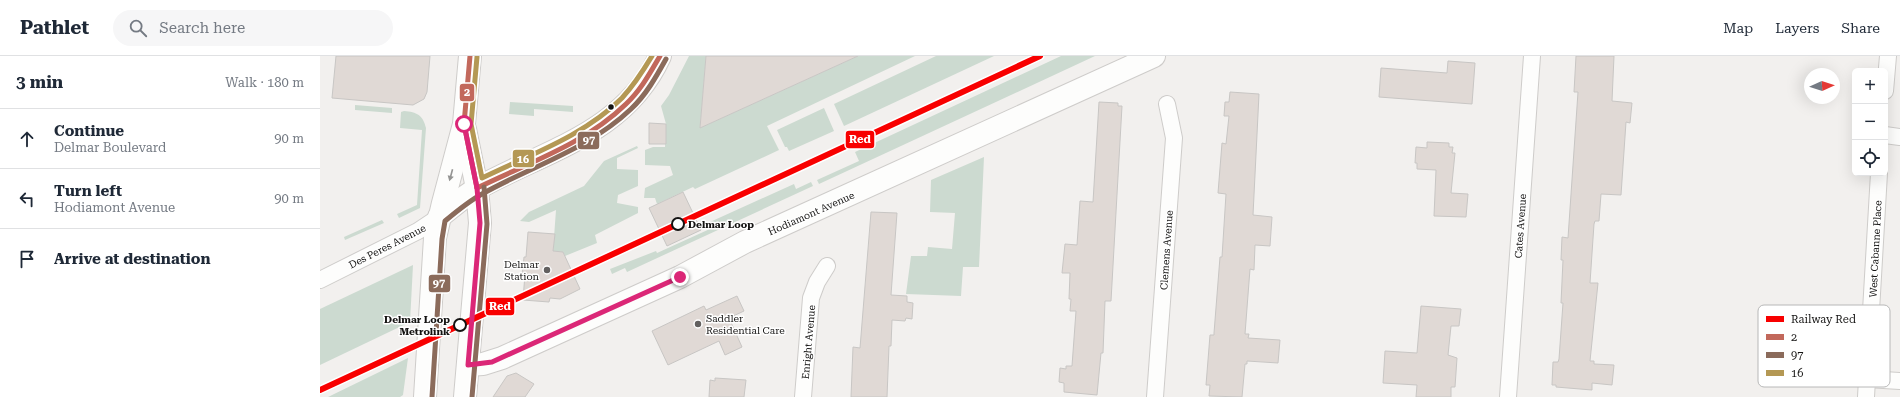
<!DOCTYPE html>
<html lang="en">
<head>
<meta charset="utf-8">
<style>
	:root { --surface:#fff; --page:#f6f6f7; --text:#1f2937; --muted:#747a83; --line:#e0e1e3 }
	body { margin:0; font-family:"Roboto Serif",serif; background:var(--page); color:var(--text) }
	.controls { position:absolute; right:12px; top:12px; display:grid; overflow:hidden; border-radius:6px; box-shadow:0 4px 16px #0002 }
	.controls button { width:36px; height:36px; display:grid; place-items:center; padding:0; border:0; border-bottom:1px solid var(--line); background:var(--surface); color:var(--text); font:20px sans-serif }
	.compass { position:absolute; left:1484px; top:12px; width:36px; height:36px; border-radius:50%; background:var(--surface); box-shadow:0 4px 16px #0002; rotate:87deg }
	.stop { position:absolute; width:12px; height:12px; margin:-9px; border:3px solid #db2777; border-radius:50%; background:#fff }
	.stop.end { background:#db2777; border-color:#fff; box-shadow:0 1px 4px #0008 }
	.list { margin:0; padding:0; list-style:none }
	h2 { display:flex; justify-content:space-between; align-items:center; height:52px; margin:0; padding:0 16px; font-size:17px }
	h2 small { font-size:13px; font-weight:400; color:var(--muted) }
	.list li { display:grid; grid-template-columns:26px 1fr auto; gap:12px; align-items:center; box-sizing:border-box; height:60px; padding:0 16px; border-top:1px solid var(--line) }
	.list b { display:block; font-size:15px; white-space:nowrap }
	.list p { margin:0; font-size:13px; white-space:nowrap; color:var(--muted) }
	.list em { font-size:13px; font-style:normal; color:var(--muted) }
	.icon { flex:none; width:22px; height:22px; fill:none; stroke:currentColor; stroke-width:2; stroke-linecap:round; stroke-linejoin:round }
	.map { position:relative; flex:none; width:1580px; height:341px; overflow:hidden }
	header { display:flex; align-items:center; gap:24px; box-sizing:border-box; height:56px; padding:0 20px; background:var(--surface); border-bottom:1px solid var(--line) }
	header strong { font-size:19px }
	nav { display:flex; gap:22px; margin-inline-start:auto; font-size:14px }
	.search { width:280px; height:36px; background:var(--page); display:flex; align-items:center; gap:10px; box-sizing:border-box; padding:0 14px; border-radius:22px; color:var(--muted); font-size:15px }
	main { display:flex }
	aside { flex:1; background:var(--surface) }
	.map>svg:first-child { display:block }
	.green { fill:#ccdad0 }
	.building { fill:#e0d9d5; stroke:#c8c6c4 }
	.lines { fill:none; stroke-linecap:round; stroke-linejoin:round }
	.street-casing { stroke:#ceccca; stroke-width:18 }
	.secondary-casing { stroke:#ceccca; stroke-width:24 }
	.street { stroke:#fdfdfc; stroke-width:16 }
	.secondary { stroke:#fdfdfc; stroke-width:22 }
	.bus-1-casing { stroke:#fff; stroke-width:8 }
	.bus-2-casing { stroke:#fff; stroke-width:8 }
	.bus-3-casing { stroke:#fff; stroke-width:8 }
	.bus-1 { stroke:#c2685b; stroke-width:5 }
	.bus-2 { stroke:#8b6b5b; stroke-width:5 }
	.bus-3 { stroke:#b49854; stroke-width:5 }
	.rail-1-casing { stroke:#fff; stroke-width:9 }
	.rail-1 { stroke:#f80000; stroke-width:6 }
	.oneway { fill:#949493 }
	.route { stroke:#db2777; stroke-width:5 }
	.bus-dot { fill:#141312; stroke:#fff; stroke-width:1.5 }
	.stop-dot { fill:#fff; stroke:#141312; stroke-width:2 }
	.poi-dot { fill:#62605f; stroke:#fff; stroke-width:1.5 }
	.labels { text-anchor:middle; stroke-width:3; stroke-linejoin:round; paint-order:stroke }
	.street-label { font-size:10px; fill:#141312; stroke:#fff }
	.stop-label { font-size:10px; font-weight:bold; fill:#141312; stroke:#fff; text-anchor:start }
	.poi-label { font-size:10px; fill:#141312; stroke:#fff; text-anchor:end }
	.key { fill:#fff; stroke:#b8b8b8; stroke-width:1 }
	.key-label { font-size:11px; fill:#141312 }
	.line-badge { stroke:#fff; stroke-width:1.5 }
	.badge-label { font-size:11px; text-anchor:middle; font-weight:bold; fill:#fff }
</style>
</head>
<body>
<header>
<strong>Pathlet</strong>
<div class="search"><svg class="icon" aria-label="search" viewBox="0 0 24 24"><circle cx="10" cy="10" r="6"/><path d="M15 15l6 6"/></svg>Search here</div>
<nav><a>Map</a><a>Layers</a><a>Share</a></nav>
</header>
<main>
<aside>
<h2>3 min<small>Walk · 180 m</small></h2>
<ul class="list">
<li><svg class="icon" aria-label="ahead" viewBox="0 0 24 24"><path d="M12 20V5M6 11l6-6 6 6"/></svg><div><b>Continue</b><p>Delmar Boulevard</p></div><em>90 m</em></li>
<li><svg class="icon" aria-label="left" viewBox="0 0 24 24"><path d="M17 20v-9H6M10 6l-5 5 5 5"/></svg><div><b>Turn left</b><p>Hodiamont Avenue</p></div><em>90 m</em></li>
<li><svg class="icon" aria-label="arrive" viewBox="0 0 24 24"><path d="M6 21V4h12l-3 4 3 4H6"/></svg><div><b>Arrive at destination</b></div></li>
</ul>
</aside>
<div class="map">
<svg width="1580" height="341" viewBox="0 0 1580 341">
	<rect width="100%" height="100%" fill="#f2f0ee"/>
	<!-- green -->
	<g class="green">
		<polygon points="369,0 386,0 380,72 538,0 595,0 447,70 459,94 375,133 373,131 337,148 335,142 324,142 325,132 353,119 350,110 325,109 325,94 333,91 345,91 346,68 341,50 349,39"/>
		<polygon points="616,0 674,0 524,70 514,48"/>
		<polygon points="741,0 775,0 499,128 497,124 539,105 535,96"/>
		<polygon points="190,46 253,50 253,56 214,53 214,60 189,58"/>
		<polygon points="35,49 72,52 72,57 35,54"/>
		<polygon points="504,52 514,75 469,95 467,91 465,91 457,74"/>
		<path d="M84,55C97,56 103,59 106,72L100,152L79,162L77,158L97,149L102,74L80,72L81,56Z"/>
		<polygon points="317,90 318,92 297,102 297,113 318,114 318,130 298,139 297,147 318,151 318,157 275,179 277,187 245,200 243,196 233,195 236,154 209,166 200,165 209,156 264,130 284,105"/>
		<polygon points="664,101 659,211 643,211 641,240 586,238 591,200 607,200 608,191 632,193 635,157 610,156 611,124"/>
		<polygon points="491,126 493,130 307,216 305,212 292,218 290,213 336,195 337,197 392,172 390,166 474,128 476,133"/>
		<polygon points="62,164 64,167 25,184 24,181"/>
		<polygon points="93,209 90,266 0,309 0,253"/>
		<polygon points="88,302 83,339 80,341 8,341"/>
	</g>
	<!-- building -->
	<g class="building">
		<polygon points="16,0 110,0 107,36 104,43 93,49 12,42"/>
		<polygon points="386,0 538,0 380,72"/>
		<polygon points="1256,0 1294,0 1292,45 1312,47 1310,67 1306,66 1301,139 1281,138 1279,165 1275,165 1274,168 1270,227 1278,227 1270,305 1274,305 1274,308 1294,309 1292,329 1272,327 1272,334 1236,331 1236,329 1232,329 1233,306 1238,306 1239,303 1243,247 1241,247 1243,204 1241,204 1242,181 1248,182 1258,36 1254,36"/>
		<polygon points="1128,5 1155,7 1152,48 1059,41 1061,12 1127,17"/>
		<polygon points="910,36 939,38 933,159 952,161 950,190 935,189 934,214 930,213 925,278 929,278 928,282 960,284 958,307 927,305 927,308 925,308 922,341 889,340 890,329 886,329 890,279 894,279 894,277 900,201 902,201 906,138 898,137 902,87 906,88 909,60 904,60 905,46 909,46"/>
		<polygon points="779,46 798,47 798,50 802,50 791,245 785,245 783,297 781,297 777,339 744,336 744,327 739,326 740,312 746,313 746,310 752,310 756,255 750,255 751,243 749,243 750,217 742,217 745,188 757,189 760,145 773,146"/>
		<polygon points="329,67 346,68 346,88 329,88"/>
		<polygon points="1107,86 1129,87 1129,91 1133,91 1132,97 1135,97 1131,137 1148,138 1146,161 1114,160 1116,114 1097,113 1097,107 1095,107 1096,91 1107,92"/>
		<polygon points="363,136 381,174 347,190 329,152"/>
		<polygon points="551,156 577,157 571,239 587,240 587,246 593,247 592,263 586,262 585,265 572,264 571,290 569,290 567,341 531,341 533,291 540,292"/>
		<polygon points="208,176 235,178 233,195 243,196 260,233 240,243 230,242 229,246 203,244 205,218 202,218 203,212 204,201 206,201"/>
		<polygon points="417,240 424,255 409,262 422,291 405,299 399,285 348,309 332,275 384,250 386,254"/>
		<polygon points="1101,250 1141,253 1139,270 1131,270 1128,299 1137,302 1135,331 1131,331 1131,341 1096,341 1097,329 1063,327 1065,295 1097,297"/>
		<polygon points="196,317 214,328 205,341 173,341 187,320"/>
		<polygon points="395,322 426,324 424,341 389,341 390,324 395,325"/>
	</g>
	<g class="lines">
		<defs>
			<g id="street">
				<polyline points="1565,35 1568,0"/>
				<polyline points="1565,79 1580,81"/>
				<polyline points="0,224 98,175 119,161"/>
				<polyline points="1547,323 1580,325"/>
				<polyline points="483,341 491,242 497,226 507,210"/>
				<polyline points="835,341 854,82 847,48"/>
				<polyline points="1188,341 1212,0"/>
				<polyline points="1546,341 1559,117"/>
			</g>
			<g id="secondary">
				<path d="M119,161C132,151 144,140 158,132C226,94 305,77 340,0"/>
				<polyline points="148,309 163,308 182,302 360,221 425,186 834,0"/>
				<polyline points="105,341 115,182 123,147 144,68 150,0"/>
				<polyline points="145,341 160,167 157,132 145,73"/>
			</g>
		</defs>
		<!-- street casing -->
		<use href="#street" class="street-casing"/>
		<!-- secondary casing -->
		<use href="#secondary" class="secondary-casing"/>
		<!-- street -->
		<use href="#street" class="street"/>
		<!-- secondary -->
		<use href="#secondary" class="secondary"/>
		<defs>
			<g id="bus-1">
				<polyline points="150,0 144,68 157,132"/>
				<path d="M157,132C208,107 265,88 306,48C321,34 330,17 340,0"/>
			</g>
			<g id="bus-2">
				<path d="M112,341L122,183L125,165C137,155 149,145 162,138C212,110 269,93 311,53C326,39 336,21 346,3"/>
				<polyline points="152,341 167,168 164,131"/>
			</g>
			<path id="bus-3" d="M157,1L151,68L162,122C209,99 264,80 302,42C314,29 323,15 332,0"/>
		</defs>
		<!-- bus-1 casing -->
		<use href="#bus-1" class="bus-1-casing"/>
		<!-- bus-2 casing -->
		<use href="#bus-2" class="bus-2-casing"/>
		<!-- bus-3 casing -->
		<use href="#bus-3" class="bus-3-casing"/>
		<!-- bus-1 -->
		<use href="#bus-1" class="bus-1"/>
		<!-- bus-2 -->
		<use href="#bus-2" class="bus-2"/>
		<!-- bus-3 -->
		<use href="#bus-3" class="bus-3"/>
		<defs>
			<polyline id="rail-1" points="0,334 720,0"/>
		</defs>
		<!-- rail-1 casing -->
		<use href="#rail-1" class="rail-1-casing"/>
		<!-- rail-1 -->
		<use href="#rail-1" class="rail-1"/>
	</g>
	<!-- one-way arrows -->
	<defs><path id="oneway-solid" d="M-6-.8H1V-3.2L6.5 0L1 3.2V.8H-6Z"/></defs>
	<use class="oneway" href="#oneway-solid" transform="translate(131 119) rotate(105)"/>
	<g class="lines">
		<!-- route -->
		<polyline class="route" points="144,68 157,132 160,167 148,309 172,306 360,221"/>
	</g>
	<!-- markers -->
	<circle class="bus-dot" cx="291" cy="51" r="3.5"/>
	<g class="stop-dot">
		<circle cx="358" cy="168" r="6"/>
		<circle cx="140" cy="269" r="6"/>
	</g>
	<g class="poi-dot">
		<circle cx="227" cy="214" r="4"/>
		<circle cx="378" cy="268" r="4"/>
	</g>
	<g class="labels">
		<!-- street labels -->
		<g class="street-label">
			<text transform="translate(491 157) rotate(-24)" y="4">Hodiamont Avenue</text>
			<text transform="translate(1200 170) rotate(-86)" y="4">Cates Avenue</text>
			<text transform="translate(67 190) rotate(-27)" y="4">Des Peres Avenue</text>
			<text transform="translate(1555 193) rotate(-87)" y="4">West Cabanne Place</text>
			<text transform="translate(846 194) rotate(-86)" y="4">Clemens Avenue</text>
			<text transform="translate(488 286) rotate(-85)" y="4">Enright Avenue</text>
		</g>
		<!-- stop labels -->
		<g class="stop-label">
			<text x="368" y="172">Delmar Loop</text>
			<text x="130" y="267" text-anchor="end">Delmar Loop<tspan x="130" dy="12">Metrolink</tspan></text>
		</g>
		<!-- poi labels -->
		<g class="poi-label">
			<text x="219" y="212">Delmar<tspan x="219" dy="12">Station</tspan></text>
			<text x="386" y="266" text-anchor="start">Saddler<tspan x="386" dy="12">Residential Care</tspan></text>
		</g>
	</g>
	<!-- legend -->
	<rect x="1438" y="249" width="132" height="82" rx="6" class="key"/>
	<rect x="1446" y="260" width="18" height="6" fill="#f80000"/>
	<rect x="1446" y="278" width="18" height="6" fill="#c2685b"/>
	<rect x="1446" y="296" width="18" height="6" fill="#8b6b5b"/>
	<rect x="1446" y="314" width="18" height="6" fill="#b49854"/>
	<g class="key-label">
		<text x="1471" y="267">Railway Red</text>
		<text x="1471" y="285">2</text>
		<text x="1471" y="303">97</text>
		<text x="1471" y="321">16</text>
	</g>
	<g class="line-badge">
		<rect x="139" y="27" width="16" height="19" rx="4" fill="#c2685b"/>
		<rect x="525" y="74" width="30" height="19" rx="4" fill="#f80000"/>
		<rect x="257" y="75" width="23" height="19" rx="4" fill="#8b6b5b"/>
		<rect x="192" y="93" width="23" height="19" rx="4" fill="#b49854"/>
		<rect x="108" y="218" width="23" height="19" rx="4" fill="#8b6b5b"/>
		<rect x="165" y="241" width="30" height="19" rx="4" fill="#f80000"/>
	</g>
	<g class="badge-label">
		<text x="147" y="40">2</text>
		<text x="540" y="87">Red</text>
		<text x="269" y="88">97</text>
		<text x="203" y="107">16</text>
		<text x="119" y="231">97</text>
		<text x="180" y="254">Red</text>
	</g>
</svg>
<div class="controls">
<button>+</button>
<button>−</button>
<button><svg class="icon" aria-label="locate" viewBox="0 0 24 24"><circle cx="12" cy="12" r="6"/><path d="M12 2v4M12 18v4M2 12h4M18 12h4"/></svg></button>
</div>
<svg class="compass" viewBox="-18 -18 36 36"><path d="M0-13l5 13h-10z" fill="#e53935"/><path d="M0 13l5-13h-10z" fill="#747a83"/></svg>
<div class="stop" style="left:144px;top:68px"></div>
<div class="stop end" style="left:360px;top:221px"></div>
</div>
</main>
</body>
</html>
